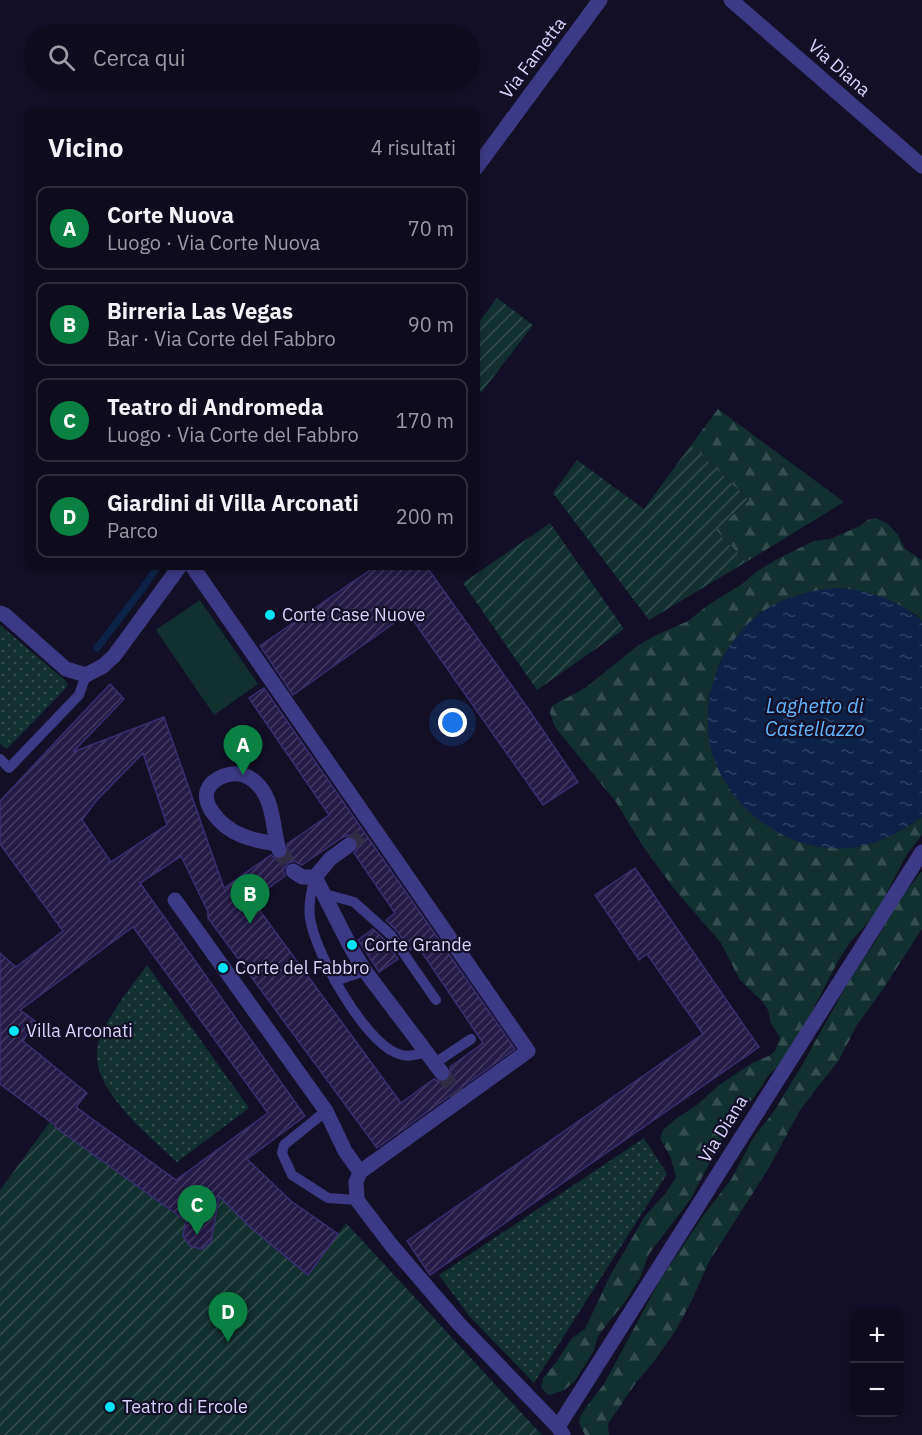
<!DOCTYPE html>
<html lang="it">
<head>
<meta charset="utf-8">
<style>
	:root { --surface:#0e0b1c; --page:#171425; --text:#f1f3f6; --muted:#9b9ba3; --line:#2e2b3b; --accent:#0b8043 }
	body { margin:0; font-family:"IBM Plex Sans",sans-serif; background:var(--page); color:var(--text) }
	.controls { position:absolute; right:18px; bottom:18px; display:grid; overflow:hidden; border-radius:12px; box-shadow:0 3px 9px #0003 }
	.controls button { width:54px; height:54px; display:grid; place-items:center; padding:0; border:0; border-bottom:2px solid var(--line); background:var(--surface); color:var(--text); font:30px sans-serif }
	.you { position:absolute; left:453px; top:723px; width:21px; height:21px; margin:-15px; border:4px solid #fff; border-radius:50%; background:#1a73e8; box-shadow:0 0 0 9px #1a73e833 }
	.badge { display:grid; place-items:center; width:39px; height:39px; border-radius:50%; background:var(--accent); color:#fff; font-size:20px; font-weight:700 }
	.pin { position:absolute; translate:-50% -50px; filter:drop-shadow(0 2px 3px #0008) }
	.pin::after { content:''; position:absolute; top:32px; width:21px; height:18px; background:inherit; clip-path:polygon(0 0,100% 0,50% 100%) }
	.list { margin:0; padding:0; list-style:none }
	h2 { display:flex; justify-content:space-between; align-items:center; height:78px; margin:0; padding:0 24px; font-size:26px }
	h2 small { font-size:20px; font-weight:400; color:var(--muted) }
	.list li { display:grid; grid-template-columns:39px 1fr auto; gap:18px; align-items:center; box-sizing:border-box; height:84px; margin:0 12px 12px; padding:0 12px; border:2px solid var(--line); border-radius:12px }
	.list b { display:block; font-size:22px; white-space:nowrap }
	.list p { margin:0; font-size:20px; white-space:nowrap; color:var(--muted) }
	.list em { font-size:20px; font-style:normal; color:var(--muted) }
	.icon { flex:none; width:33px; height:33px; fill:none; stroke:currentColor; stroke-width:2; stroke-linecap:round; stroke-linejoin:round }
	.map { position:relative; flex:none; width:922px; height:1435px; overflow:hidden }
	.search { position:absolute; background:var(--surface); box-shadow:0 3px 9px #0003; left:24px; top:24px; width:456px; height:66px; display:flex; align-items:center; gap:15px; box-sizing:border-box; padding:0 21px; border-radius:33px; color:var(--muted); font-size:22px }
	.panel { position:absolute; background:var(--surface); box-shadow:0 3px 9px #0003; left:24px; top:108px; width:456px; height:462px; border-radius:12px }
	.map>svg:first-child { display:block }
	.grass { fill:url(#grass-dots) }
	.forest { fill:url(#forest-firs) }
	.garden { fill:url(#garden-furrows) }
	.pitch { fill:#12302f }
	.water { fill:url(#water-ripples) }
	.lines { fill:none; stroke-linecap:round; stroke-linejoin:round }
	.stream { stroke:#0c2248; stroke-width:7 }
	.building { fill:url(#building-hatch); stroke:#3b2d73; stroke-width:1.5; fill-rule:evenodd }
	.street-tunnel { stroke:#312d47; stroke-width:15; stroke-dasharray:15 8; stroke-linecap:butt }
	.lane { stroke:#3d3a85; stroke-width:10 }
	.street { stroke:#3d3a85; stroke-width:15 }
	.poi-dot { fill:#00e5ff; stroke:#130f26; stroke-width:2 }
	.labels { text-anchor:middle; stroke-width:4.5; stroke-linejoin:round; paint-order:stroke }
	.street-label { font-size:18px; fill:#d9d4ff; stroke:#130f26 }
	.poi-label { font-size:18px; fill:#d9d4ff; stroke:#130f26; text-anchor:start }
	.water-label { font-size:20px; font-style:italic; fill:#62b6ff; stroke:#130f26 }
</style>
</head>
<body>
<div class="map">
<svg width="922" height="1435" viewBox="0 0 922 1435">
	<defs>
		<pattern id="grass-dots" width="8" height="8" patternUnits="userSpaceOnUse" patternTransform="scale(1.5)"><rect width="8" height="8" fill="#12302f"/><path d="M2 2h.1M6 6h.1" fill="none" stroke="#344d4e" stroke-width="1.8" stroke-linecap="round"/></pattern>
		<pattern id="forest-firs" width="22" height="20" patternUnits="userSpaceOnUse" patternTransform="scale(1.5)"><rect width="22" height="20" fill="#12302f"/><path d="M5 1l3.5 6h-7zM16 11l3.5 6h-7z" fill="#344d4e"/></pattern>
		<pattern id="garden-furrows" width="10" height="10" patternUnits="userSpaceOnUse" patternTransform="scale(1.5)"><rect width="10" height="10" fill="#12302f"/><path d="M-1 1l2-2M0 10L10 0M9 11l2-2" fill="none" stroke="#344d4e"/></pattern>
		<pattern id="water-ripples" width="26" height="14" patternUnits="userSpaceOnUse" patternTransform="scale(1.5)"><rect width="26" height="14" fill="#0c2248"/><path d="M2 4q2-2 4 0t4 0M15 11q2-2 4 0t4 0" fill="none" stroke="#2f4163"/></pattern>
		<pattern id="building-hatch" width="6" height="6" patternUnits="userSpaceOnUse" patternTransform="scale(1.5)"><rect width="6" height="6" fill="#241b47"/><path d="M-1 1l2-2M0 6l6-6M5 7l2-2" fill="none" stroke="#433b63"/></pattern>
	</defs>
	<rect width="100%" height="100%" fill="#130f26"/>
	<!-- grass -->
	<g class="grass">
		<polygon points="0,625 66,681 68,686 7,749 0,744"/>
		<path d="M147,965L249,1108L177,1162C149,1135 87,1087 98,1044C104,1020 132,986 147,965Z"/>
		<polygon points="644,1138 667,1174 534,1383 470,1317 439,1275"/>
	</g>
	<!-- forest -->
	<g class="forest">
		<polygon points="718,409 844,502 746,562 716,530 749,500 691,445"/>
		<path d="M876,518L888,524L898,535L905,549L922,560V621L915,614L873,594L838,588L761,612L739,633L720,662L708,700L813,846C861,850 882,844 922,817V835L907,854L875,915L851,941L838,961L800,1035L779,1065L768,1076L755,1096L729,1126L690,1200L649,1254L640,1278L627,1299L598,1336L593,1352L575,1381L564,1390L550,1395L547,1394L541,1387L543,1378L555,1364L572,1338L585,1329L611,1274L645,1216L665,1194L676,1177L670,1156L660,1139L663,1130L677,1118L697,1105L719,1085L754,1062L769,1056L775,1051L780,1037L771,1024L768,1010L762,1001L740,980L721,943L675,890L642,845L616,802L555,727L550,713L552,706L585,688L636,647L652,637L688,621L708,605L742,584L756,572L779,558L814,541L830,539L860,526L867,520Z"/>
		<polygon points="922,871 922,929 881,992 857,1025 839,1060 800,1110 770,1166 710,1260 692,1300 676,1330 655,1360 635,1384 608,1424 609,1435 585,1435 579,1423 581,1414 604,1384 660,1280 703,1216 732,1178 753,1138 772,1114 801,1067 849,981 873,945 902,896"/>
	</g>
	<!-- garden -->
	<g class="garden">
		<polygon points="497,298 533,325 481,393 476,388 476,326"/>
		<polygon points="691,445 749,500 716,530 746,562 649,620 553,493 577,460 644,509"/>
		<polygon points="550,523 624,629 537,690 463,583"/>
		<polygon points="50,1122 55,1127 175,1214 209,1186 250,1227 307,1275 346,1223 542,1435 0,1435 0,1190"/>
	</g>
	<!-- pitch -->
	<polygon class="pitch" points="200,600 258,684 214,715 156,630"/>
	<!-- water -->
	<path class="water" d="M838,588C869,590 899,600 922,621V817C905,828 890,838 870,844C810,862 745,825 719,771C693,718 714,646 761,613C784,596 811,590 838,588Z"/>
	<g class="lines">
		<!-- stream -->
		<polyline class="stream" points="97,648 143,588 158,566"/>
	</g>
	<!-- building -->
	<g class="building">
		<polygon points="376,566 426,566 527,707 578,782 543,805 408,613 293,695 260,646"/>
		<path d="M110,684L124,699L73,752L164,717L224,888L271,855L277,860L285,857L288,852L287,844L329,815L249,698L264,688L515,1049L377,1148L208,918V912L181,856L140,883L305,1116L247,1159L291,1201L338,1234L308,1275L250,1227L219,1196L211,1242L202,1249L190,1246L183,1236L186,1221L55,1127L56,1126L0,1084V953L16,967L63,931L0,844V801ZM143,753L167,825L111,862L82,820L96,801ZM349,835L357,840L358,848L354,853L395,913L386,920L397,931L410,950L417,945L483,1043L450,1067L451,1076L447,1081L439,1082L434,1079L401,1103L252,900L285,876L283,870L288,863L294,861L302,865L343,837ZM133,927L268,1113L176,1180L76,1107L87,1093L23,1041L35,1021L20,1010Z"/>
		<polygon points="635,868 759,1047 430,1275 407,1241 703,1034 647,954 639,960 595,895"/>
		<polygon points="373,929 385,940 398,959 379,972 358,940"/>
	</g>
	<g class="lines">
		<!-- street-tunnel -->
		<g class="street-tunnel">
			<polyline points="349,845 369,829"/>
			<polyline points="279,850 293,871"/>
			<polyline points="442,1073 457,1094"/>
		</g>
		<!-- lane -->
		<g class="lane">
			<polyline points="0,759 9,768 79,695 86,675"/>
			<path d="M315,877C311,891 308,904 310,918C315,953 363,1039 396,1053C407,1058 416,1055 427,1052"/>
			<polyline points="325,894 354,902 391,935 436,1000"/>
			<polyline points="335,981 365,971"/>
			<polyline points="435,1063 471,1039"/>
			<polyline points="326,1111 284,1145 282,1153 292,1175 328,1198 357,1200"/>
		</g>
		<!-- street -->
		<g class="street">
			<polyline points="731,0 922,166"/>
			<polyline points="476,168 600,0"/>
			<polyline points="192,566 528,1051 360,1172 356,1182 357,1200 392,1246 459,1324 558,1427 563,1435"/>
			<polyline points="0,613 5,615 66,669 86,675 103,666 114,656 180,566"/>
			<path d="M277,844C251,840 229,835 213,813C208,806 205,799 207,791C212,777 233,770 246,776C253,779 259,785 263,791C274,808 273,831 279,850"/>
			<polyline points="349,845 330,859 315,877 350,946 365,971 442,1073"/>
			<polyline points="293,871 302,877 315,877"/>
			<polyline points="175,900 326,1111 345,1151 360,1172"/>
			<polyline points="558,1427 922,852"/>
		</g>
	</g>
	<!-- markers -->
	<g class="poi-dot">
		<circle cx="270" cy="615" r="6"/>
		<circle cx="352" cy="945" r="6"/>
		<circle cx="223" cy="968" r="6"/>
		<circle cx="14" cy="1031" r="6"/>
		<circle cx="110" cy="1407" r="6"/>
	</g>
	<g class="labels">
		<!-- street labels -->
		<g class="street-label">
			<text transform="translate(533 58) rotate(-53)" y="6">Via Fametta</text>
			<text transform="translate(839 68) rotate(41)" y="6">Via Diana</text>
			<text transform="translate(723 1129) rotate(-58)" y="6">Via Diana</text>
		</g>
		<!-- poi labels -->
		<g class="poi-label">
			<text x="282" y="621">Corte Case Nuove</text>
			<text x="364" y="951">Corte Grande</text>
			<text x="235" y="974">Corte del Fabbro</text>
			<text x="26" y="1037">Villa Arconati</text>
			<text x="122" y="1413">Teatro di Ercole</text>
		</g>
		<!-- water labels -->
		<g class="water-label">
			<text x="815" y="713">Laghetto di<tspan x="815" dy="23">Castellazzo</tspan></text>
		</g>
	</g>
</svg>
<div class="controls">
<button>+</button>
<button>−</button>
</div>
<div class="you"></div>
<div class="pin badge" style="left:243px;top:775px">A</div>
<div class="pin badge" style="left:250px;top:924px">B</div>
<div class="pin badge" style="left:197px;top:1235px">C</div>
<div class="pin badge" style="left:228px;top:1342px">D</div>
<div class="search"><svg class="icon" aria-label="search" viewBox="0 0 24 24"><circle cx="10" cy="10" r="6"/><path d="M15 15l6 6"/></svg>Cerca qui</div>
<section class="panel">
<h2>Vicino<small>4 risultati</small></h2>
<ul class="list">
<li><span class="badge">A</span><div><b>Corte Nuova</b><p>Luogo · Via Corte Nuova</p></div><em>70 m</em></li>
<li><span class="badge">B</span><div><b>Birreria Las Vegas</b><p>Bar · Via Corte del Fabbro</p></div><em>90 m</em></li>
<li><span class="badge">C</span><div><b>Teatro di Andromeda</b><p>Luogo · Via Corte del Fabbro</p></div><em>170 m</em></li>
<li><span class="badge">D</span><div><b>Giardini di Villa Arconati</b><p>Parco</p></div><em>200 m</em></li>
</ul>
</section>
</div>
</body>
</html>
